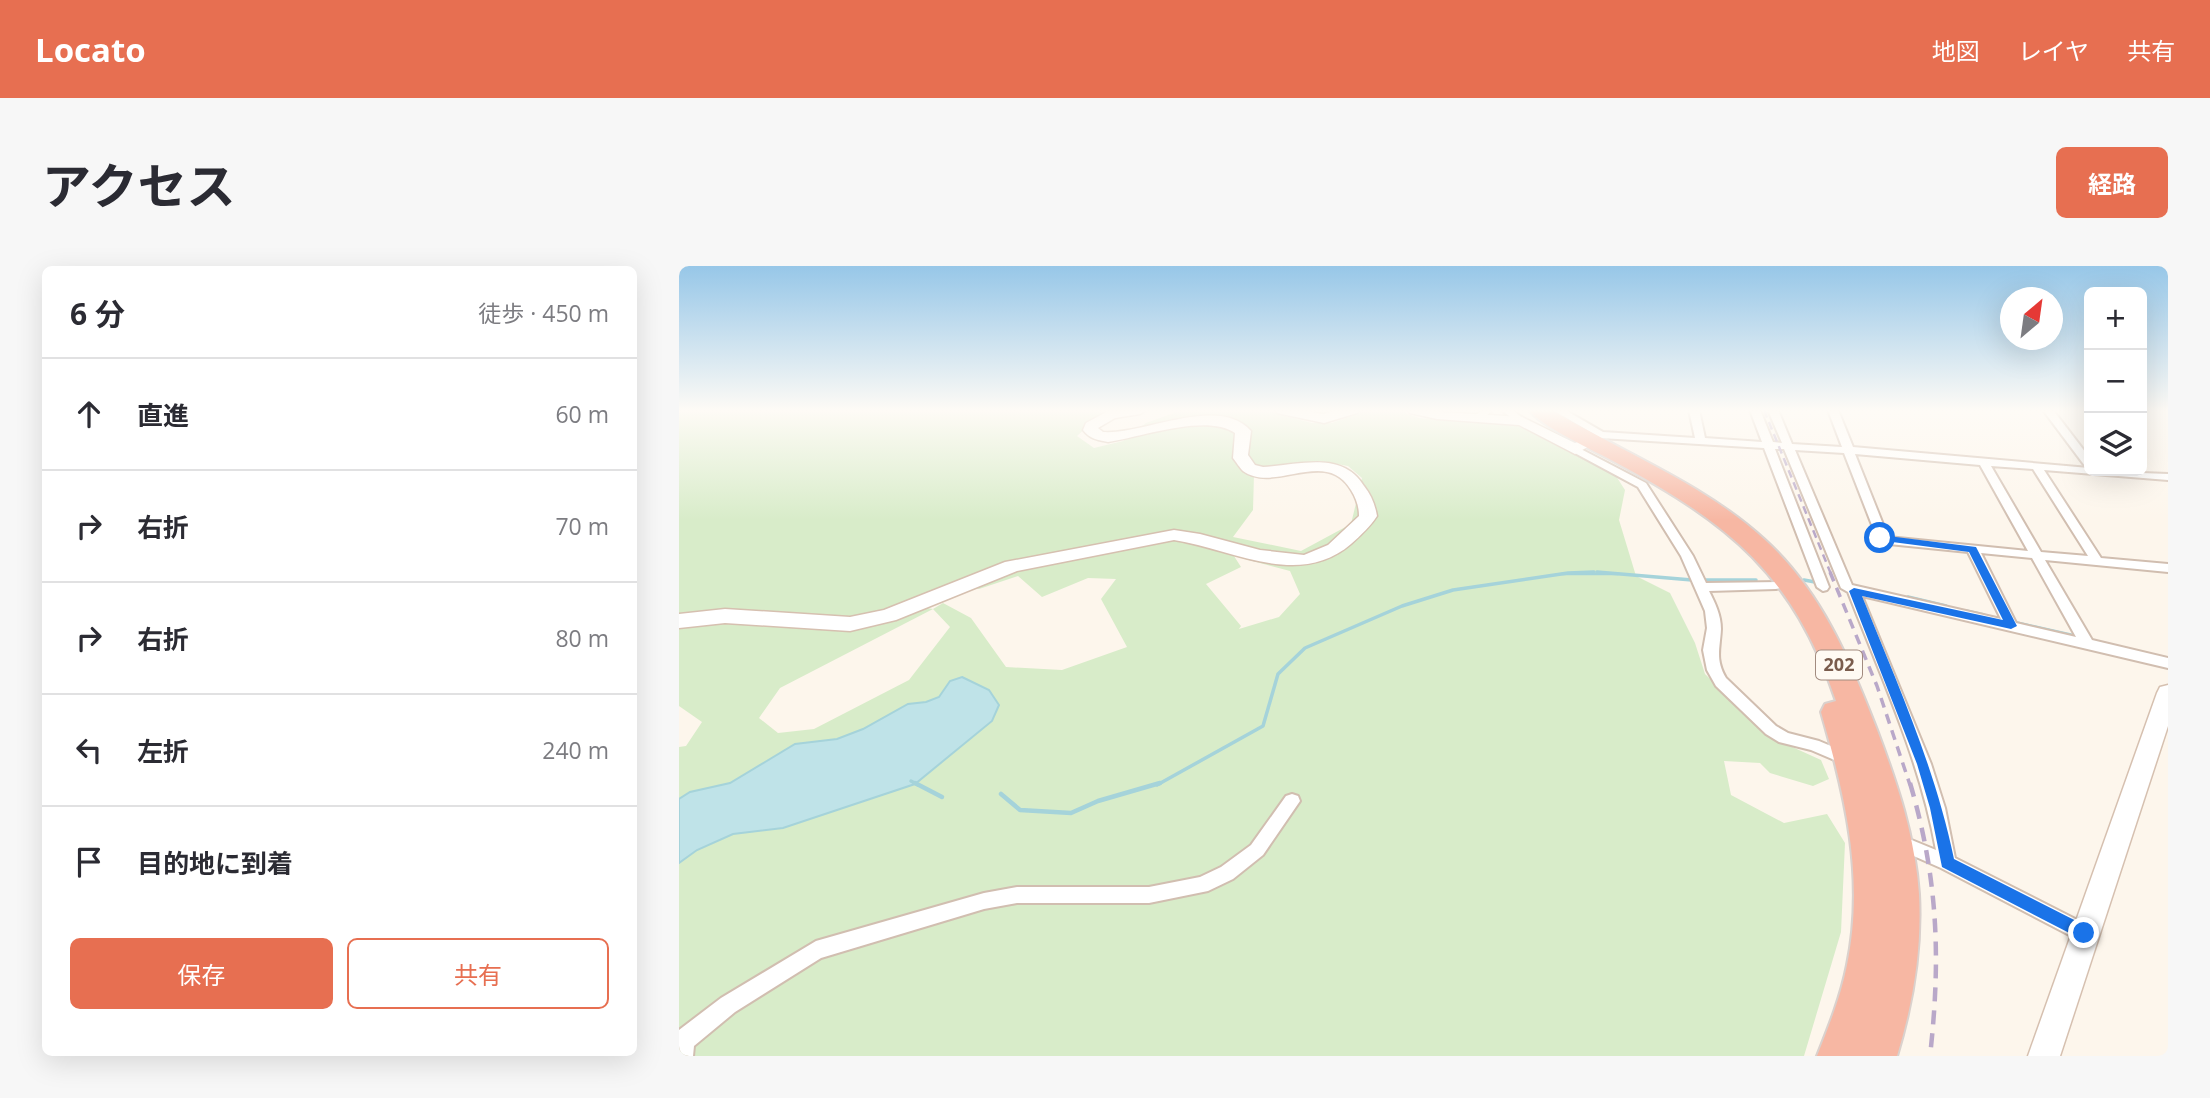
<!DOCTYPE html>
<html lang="ja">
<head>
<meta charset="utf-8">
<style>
	:root { --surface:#fff; --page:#f7f7f7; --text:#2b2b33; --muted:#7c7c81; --line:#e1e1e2; --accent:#e76f51 }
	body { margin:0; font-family:"Open Sans","Noto Sans JP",sans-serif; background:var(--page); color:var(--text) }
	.controls { position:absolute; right:21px; top:21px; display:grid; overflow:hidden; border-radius:10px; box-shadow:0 7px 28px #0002 }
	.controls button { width:63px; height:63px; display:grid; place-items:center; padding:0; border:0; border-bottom:2px solid var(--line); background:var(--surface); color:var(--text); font:35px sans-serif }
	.compass { position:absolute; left:1321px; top:21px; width:63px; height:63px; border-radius:50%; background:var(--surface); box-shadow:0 7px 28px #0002; rotate:29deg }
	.stop { position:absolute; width:21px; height:21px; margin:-16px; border:5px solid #1a73e8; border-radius:50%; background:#fff }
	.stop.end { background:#1a73e8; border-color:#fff; box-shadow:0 2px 7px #0008 }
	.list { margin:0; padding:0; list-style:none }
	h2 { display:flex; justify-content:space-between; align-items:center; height:91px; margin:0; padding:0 28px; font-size:30px }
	h2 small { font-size:23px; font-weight:400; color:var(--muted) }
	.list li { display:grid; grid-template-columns:46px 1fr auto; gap:21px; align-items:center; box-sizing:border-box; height:112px; padding:0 28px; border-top:2px solid var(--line) }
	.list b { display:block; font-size:26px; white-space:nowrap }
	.list em { font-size:23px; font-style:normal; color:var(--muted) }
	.actions { display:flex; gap:14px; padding:21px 28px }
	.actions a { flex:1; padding:16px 0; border:2px solid var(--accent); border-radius:10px; text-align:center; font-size:24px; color:var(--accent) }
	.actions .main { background:var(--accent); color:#fff }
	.icon { flex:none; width:38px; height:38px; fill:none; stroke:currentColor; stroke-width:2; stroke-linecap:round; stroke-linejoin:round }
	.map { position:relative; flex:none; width:1489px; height:790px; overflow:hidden; border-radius:10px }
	header { display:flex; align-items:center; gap:42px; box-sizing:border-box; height:98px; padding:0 35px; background:var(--accent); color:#fff }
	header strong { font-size:33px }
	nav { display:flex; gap:38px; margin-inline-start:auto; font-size:24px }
	.intro { display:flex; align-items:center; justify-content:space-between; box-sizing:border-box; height:168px; padding:0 42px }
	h1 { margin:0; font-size:49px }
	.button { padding:18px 32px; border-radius:10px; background:var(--accent); color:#fff; font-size:24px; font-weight:700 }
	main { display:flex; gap:42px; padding:0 42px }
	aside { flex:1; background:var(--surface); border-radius:10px; box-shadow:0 7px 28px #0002 }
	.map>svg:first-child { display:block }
	.green { fill:#d8ecc9; fill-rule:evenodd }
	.water { fill:#bfe3e8; stroke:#a5d3da; stroke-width:2 }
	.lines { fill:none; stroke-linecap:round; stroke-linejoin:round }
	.stream-far2 { stroke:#a5d3da; stroke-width:2.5 }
	.stream-far1 { stroke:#a5d3da; stroke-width:3.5 }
	.stream { stroke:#a5d3da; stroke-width:4.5 }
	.street-casing { stroke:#d1beb0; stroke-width:4 }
	.secondary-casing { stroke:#d6c0b0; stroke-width:3 }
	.highway-casing { stroke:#dad1cd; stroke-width:4 }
	.street { fill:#fff; fill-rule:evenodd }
	.secondary { fill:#fff; fill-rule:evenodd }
	.highway { fill:#f7b7a3; fill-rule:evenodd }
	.rail-far2 { stroke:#b9a8c9; stroke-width:2.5; stroke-dasharray:8 5; stroke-linecap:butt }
	.rail-far1 { stroke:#b9a8c9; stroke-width:3.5; stroke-dasharray:10 7; stroke-linecap:butt }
	.rail { stroke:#b9a8c9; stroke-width:4.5; stroke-dasharray:14 9; stroke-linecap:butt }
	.route { fill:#1a73e8 }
	.labels { text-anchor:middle; stroke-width:5; stroke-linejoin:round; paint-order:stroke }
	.shield { fill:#fffaf3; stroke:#a28b7f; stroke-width:2 }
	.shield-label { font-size:18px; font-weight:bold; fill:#7a5c4d }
</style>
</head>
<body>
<header>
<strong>Locato</strong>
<nav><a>地図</a><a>レイヤ</a><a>共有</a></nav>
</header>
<div class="intro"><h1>アクセス</h1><a class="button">経路</a></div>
<main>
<aside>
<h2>6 分<small>徒歩 · 450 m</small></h2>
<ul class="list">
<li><svg class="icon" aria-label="ahead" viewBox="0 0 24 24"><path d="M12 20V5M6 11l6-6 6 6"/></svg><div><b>直進</b></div><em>60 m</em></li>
<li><svg class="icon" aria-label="right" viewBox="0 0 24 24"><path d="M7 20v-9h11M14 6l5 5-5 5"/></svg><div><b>右折</b></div><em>70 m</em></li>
<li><svg class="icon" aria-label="right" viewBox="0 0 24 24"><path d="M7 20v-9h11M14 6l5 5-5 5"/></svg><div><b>右折</b></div><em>80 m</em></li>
<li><svg class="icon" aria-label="left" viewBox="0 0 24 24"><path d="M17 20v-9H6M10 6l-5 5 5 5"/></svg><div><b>左折</b></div><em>240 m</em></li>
<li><svg class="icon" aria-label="arrive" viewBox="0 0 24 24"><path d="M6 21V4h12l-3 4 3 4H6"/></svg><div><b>目的地に到着</b></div></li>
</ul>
<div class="actions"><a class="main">保存</a><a>共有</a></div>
</aside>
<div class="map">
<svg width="1489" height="790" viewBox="0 0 1489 790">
	<rect width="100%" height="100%" fill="#fdf6ec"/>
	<!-- green -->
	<path class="green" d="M0,144H433L420,150L398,170L415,182L444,175L467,157L503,144H583L633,157H653L689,144H718L740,152L839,160L937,210L946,224L940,254L957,310L991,327L1016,377L1026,408L1091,471L1142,494L1150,513L1134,520L1091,507L1081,497L1045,495L1052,529L1105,557L1148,548L1166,577L1162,666L1125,790H0V597L18,584L54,568L104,562L236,518L270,489L310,424L283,411L271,415L260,431L247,437L229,438L184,463L158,473L116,478L51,517L11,526L0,533V481L7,480L23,456L0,440V351L176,362L242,341L254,343L264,337L292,352L327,401L383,404L448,381L422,333L437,313L409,312L363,331L339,310L300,323L280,316L216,343L168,353L0,349ZM641,195L669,200L683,212L672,258L622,285L554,271L574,244L575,209L583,200L606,201ZM555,290L611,305L621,328L600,351L560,363L562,360L527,318L562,301ZM254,343L271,361L230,414L135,463L99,467L80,452L101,422Z"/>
	<!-- water -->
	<polygon class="water" points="283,411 310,424 320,439 313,455 236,518 104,562 54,568 18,584 0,597 0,533 11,526 51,517 116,478 158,473 184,463 229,438 247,436 260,431 271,415"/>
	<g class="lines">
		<!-- stream-far2 -->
		<polyline class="stream-far2" points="883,308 939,308"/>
		<!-- stream-far1 -->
		<g class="stream-far1">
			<polyline points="918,306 1013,314"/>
			<polyline points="1026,314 1077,314"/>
			<polyline points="1125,314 1136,316"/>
			<polyline points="1229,331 1267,340"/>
			<polyline points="1287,345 1305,349"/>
			<polyline points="1338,357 1396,370"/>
			<polyline points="232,515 239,519"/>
			<polyline points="478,519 584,460 599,408 626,382 723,340 774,324 889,307 915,306"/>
		</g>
		<!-- stream -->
		<g class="stream">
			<polyline points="236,517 263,531"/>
			<polyline points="322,528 341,544 392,547 419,535 481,517"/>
		</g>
		<defs>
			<g id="street">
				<polygon points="803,144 814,144 802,154 796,154 796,150"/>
				<polygon points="822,144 833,144 848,155 840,157"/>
				<path d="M874,144H886L924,166L1016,172L1010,144H1020L1026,172L1083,176L1071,144H1081L1094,176L1103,177L1089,144H1099L1113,178L1163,181L1149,144H1159L1174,181L1410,202V205L1489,208V214L1365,204L1422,292L1489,298V306L1366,294L1413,374L1489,392V402L1183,330L1252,498L1266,542L1276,592L1412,661L1414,667L1412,673L1405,676L1398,673L1262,602L1212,580L1209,575L1212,570L1218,568L1257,584C1241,494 1202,411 1169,326L1162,322L1105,183H1096L1150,321L1148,324L1144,325L1138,321L1085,182L922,172ZM1116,184L1165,187L1200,277L1289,286L1322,353L1173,319ZM1176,188L1301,199L1349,285L1209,271ZM1312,200L1354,203L1409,290L1362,286ZM1302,287L1353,292L1397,371L1337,357Z"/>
				<polygon points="1364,144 1374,144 1410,191 1410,201 1406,200"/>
				<path d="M896,180L967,217L1014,290L1027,317L1101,316L1103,319L1101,322L1097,323L1030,325C1036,337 1042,349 1042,363C1041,383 1036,393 1047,412L1097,460L1109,467L1140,475L1178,491L1180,495L1178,499L1172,501L1132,484L1100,476L1087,468L1037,420L1028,404L1024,384L1028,362L1026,345L1002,290L959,221L892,185V181Z"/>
				<polygon points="613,528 619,530 621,535 584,589 554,613 529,625 470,637 338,637 305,643 142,692 56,746 15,780 14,790 0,790 0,764 42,732 137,675 305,627 338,621 470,621 521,611 542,601 572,579 607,530"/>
			</g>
			<g id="secondary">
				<path d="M431,144H468L461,148L436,152L419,162L424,166C464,169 540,128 572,165L569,189L576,199L584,201C620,199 663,184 685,220C692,229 696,238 698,250C691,261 682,269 672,278C620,323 553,283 495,274L338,305L217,354L171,365L46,357L0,362V348L46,343L171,351L205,344L326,296L495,264L521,268L581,284L625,289L649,279L680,250C680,240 677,232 672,224C646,181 596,228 564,205C561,202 557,196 554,192L556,167C528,147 462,171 429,176C419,174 411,173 404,164L407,157Z"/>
				<polygon points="596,144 622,144 644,148 659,144 680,144 678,147 645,157 598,147"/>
				<polygon points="729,144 843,151 896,177 906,173 914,178 896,188 840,159 758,153 731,147"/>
				<polygon points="1489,419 1489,460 1381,790 1349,790 1478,427 1481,421"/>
			</g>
			<path id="highway" d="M850,144H873C944,187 1024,217 1086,274C1142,325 1171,394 1198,464C1218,517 1236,570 1240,628C1243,683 1234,737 1218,790H1138C1150,760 1162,730 1168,699C1186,612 1166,529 1142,446L1146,438L1157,435C1114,308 1051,258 936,196C916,185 863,161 850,144Z"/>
		</defs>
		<!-- street casing -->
		<use href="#street" class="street-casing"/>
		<!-- secondary casing -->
		<use href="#secondary" class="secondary-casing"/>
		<!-- highway casing -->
		<use href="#highway" class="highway-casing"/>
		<!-- street -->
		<use href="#street" class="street"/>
		<!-- secondary -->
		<use href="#secondary" class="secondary"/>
		<!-- highway -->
		<use href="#highway" class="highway"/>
		<!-- rail-far2 -->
		<polyline class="rail-far2" points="1085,144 1152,308"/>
		<!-- rail-far1 -->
		<polyline class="rail-far1" points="1151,306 1198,420 1231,519"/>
		<!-- rail -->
		<path class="rail" d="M1231,517C1259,612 1262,692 1251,790"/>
	</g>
	<!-- sky -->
	<linearGradient id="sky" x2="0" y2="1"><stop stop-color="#97c7e8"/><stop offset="0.57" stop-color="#fefbf6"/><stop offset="1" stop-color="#fefbf6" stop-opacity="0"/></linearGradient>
	<rect width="1489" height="254" fill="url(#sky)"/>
	<!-- route -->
	<path class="route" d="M1201,269L1297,281L1338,360L1332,363L1183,330C1218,417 1256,501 1275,593L1411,662L1413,667L1411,672L1405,674L1400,672L1263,601L1251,542L1238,498L1170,325L1175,322L1324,354L1290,286L1198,274V270Z"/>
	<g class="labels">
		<!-- shield labels -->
		<rect class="shield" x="1137" y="384.5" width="46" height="29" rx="5"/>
		<g class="shield-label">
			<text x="1160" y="405">202</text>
		</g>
	</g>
</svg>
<div class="controls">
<button>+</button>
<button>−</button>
<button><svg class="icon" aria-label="layers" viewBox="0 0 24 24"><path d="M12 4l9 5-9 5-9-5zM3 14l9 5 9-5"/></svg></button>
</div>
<svg class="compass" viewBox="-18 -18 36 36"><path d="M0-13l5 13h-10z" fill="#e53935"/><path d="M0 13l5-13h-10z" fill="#7c7c81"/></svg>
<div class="stop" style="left:1201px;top:272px"></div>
<div class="stop end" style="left:1405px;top:667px"></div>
</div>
</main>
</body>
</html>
